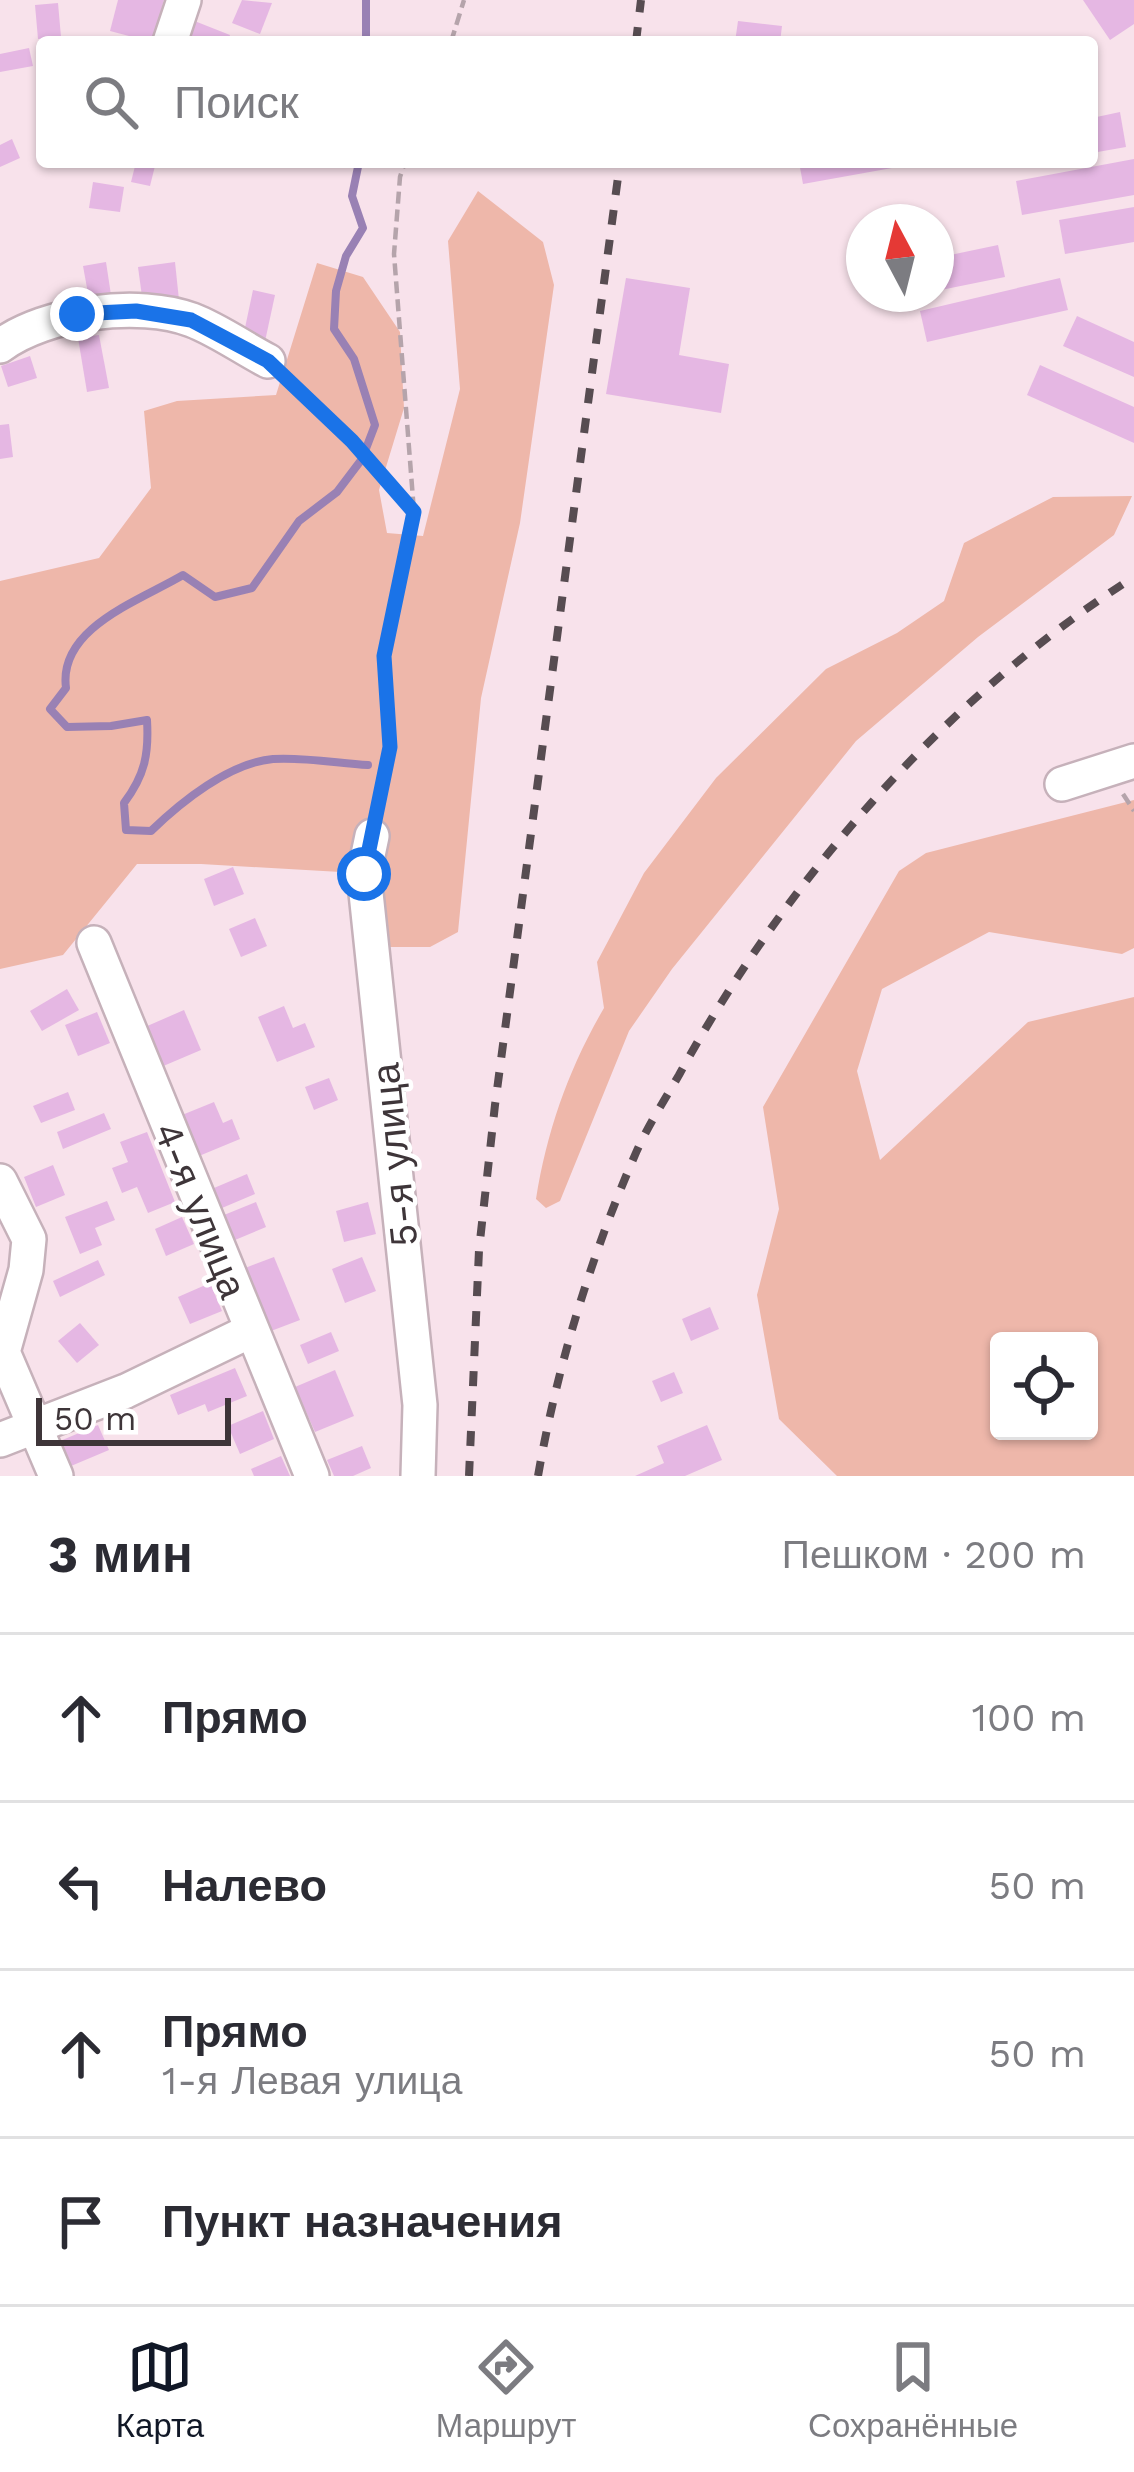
<!DOCTYPE html>
<html lang="ru">
<head>
<meta charset="utf-8">
<style>
	:root { --surface:#fff; --page:#f7f7f7; --text:#2b2b33; --muted:#7c7c81; --line:#e1e1e2; --accent:#111827 }
	body { margin:0; font-family:"Work Sans",sans-serif; background:var(--page); color:var(--text) }
	.controls { position:absolute; right:36px; bottom:36px; display:grid; overflow:hidden; border-radius:12px; box-shadow:0 3px 9px #0004 }
	.controls button { width:108px; height:108px; display:grid; place-items:center; padding:0; border:0; border-bottom:3px solid var(--line); background:var(--surface); color:var(--text); font:60px sans-serif }
	.compass { position:absolute; left:846px; top:204px; width:108px; height:108px; border-radius:50%; background:var(--surface); box-shadow:0 3px 9px #0004; rotate:353deg }
	.scale { position:absolute; left:36px; bottom:30px; width:195px; box-sizing:border-box; padding-left:12px; border:6px solid #3e3539; border-top:0; font-size:33px; line-height:42px; white-space:nowrap; color:#3e3539; -webkit-text-stroke:9px #fff; paint-order:stroke }
	.stop { position:absolute; width:36px; height:36px; margin:-27px; border:9px solid #1a73e8; border-radius:50%; background:#fff }
	.stop.end { background:#1a73e8; border-color:#fff; box-shadow:0 3px 12px #0008 }
	.list { margin:0; padding:0; list-style:none }
	h2 { display:flex; justify-content:space-between; align-items:center; height:156px; margin:0; padding:0 48px; font-size:51px }
	h2 small { font-size:39px; font-weight:400; color:var(--muted) }
	.list li { display:grid; grid-template-columns:78px 1fr auto; gap:36px; align-items:center; box-sizing:border-box; height:168px; padding:0 48px; border-top:3px solid var(--line) }
	.list b { display:block; font-size:45px; white-space:nowrap }
	.list p { margin:0; font-size:39px; white-space:nowrap; color:var(--muted) }
	.list em { font-size:39px; font-style:normal; color:var(--muted) }
	.icon { flex:none; width:66px; height:66px; fill:none; stroke:currentColor; stroke-width:2; stroke-linecap:round; stroke-linejoin:round }
	.map { position:relative; flex:none; width:1134px; height:1476px; overflow:hidden }
	.search { position:absolute; background:var(--surface); box-shadow:0 3px 9px #0004; left:36px; right:36px; top:36px; height:132px; display:flex; align-items:center; gap:30px; box-sizing:border-box; padding:0 42px; border-radius:12px; color:var(--muted); font-size:45px }
	.sheet { height:828px; background:var(--surface) }
	nav { display:flex; justify-content:space-around; align-items:center; box-sizing:border-box; height:168px; border-top:3px solid var(--line); background:var(--surface); font-size:33px; color:var(--muted) }
	nav a { display:grid; justify-items:center; gap:6px }
	nav .on { color:var(--accent) }
	.map>svg:first-child { display:block }
	.green { fill:#eeb7aa; fill-rule:evenodd }
	.lines { fill:none; stroke-linecap:round; stroke-linejoin:round }
	.stream { stroke:#9981b4; stroke-width:8 }
	.building { fill:#e5b7e3 }
	.minor-casing { stroke:#c6b1ba; stroke-width:38 }
	.path { stroke:#b5a4ab; stroke-width:4.5; stroke-dasharray:12 6; stroke-linecap:butt }
	.minor { stroke:#fff; stroke-width:33 }
	.rail { stroke:#574c51; stroke-width:8; stroke-dasharray:15 15; stroke-linecap:butt }
	.route { stroke:#1a73e8; stroke-width:15 }
	.labels { text-anchor:middle; stroke-width:9; stroke-linejoin:round; paint-order:stroke }
	.street-label { font-size:39px; fill:#3e3539; stroke:#fff }
</style>
</head>
<body>
<div class="map">
<svg width="1134" height="1476" viewBox="0 0 1134 1476">
	<rect width="100%" height="100%" fill="#f8e2eb"/>
	<!-- green -->
	<g class="green">
		<polygon points="478,191 543,242 554,285 520,523 481,698 458,932 430,947 381,947 375,874 201,864 137,864 63,955 0,969 0,581 99,558 151,488 144,411 177,401 276,395 317,263 363,277 400,332 404,408 379,490 387,533 423,536 460,389 448,241"/>
		<path d="M1132,496L1114,535L978,637L856,741L672,969L629,1031L560,1201L546,1208L536,1199C547,1130 569,1068 604,1008L597,962L644,873L716,778L826,669L897,633L944,601L964,543L1053,497Z"/>
		<path d="M1134,800V948L1122,954L989,932L882,989L857,1071L880,1160L1028,1022L1134,997V1476H837L779,1419L757,1295L779,1209L763,1107L899,871L926,853ZM999,1341H1089V1431H999Z"/>
	</g>
	<g class="lines">
		<!-- stream -->
		<g class="stream">
			<polyline points="366,0 366,42"/>
			<path d="M359,162L352,196L363,228L346,256L336,291L334,329L354,359L375,425L362,459L337,492L299,521L252,588L215,597L183,575C139,601 58,628 66,688L50,709L67,727L111,726L147,720C149,754 145,775 124,803L126,830L151,831C181,802 229,763 273,759C303,757 337,763 368,765"/>
		</g>
	</g>
	<!-- building -->
	<g class="building">
		<polygon points="118,0 164,0 152,42 110,31"/>
		<polygon points="242,0 272,3 260,34 232,23"/>
		<polygon points="1083,0 1134,0 1134,24 1110,40"/>
		<polygon points="58,3 61,37 38,39 35,5"/>
		<polygon points="192,20 230,35 228,42 183,42"/>
		<polygon points="738,21 782,26 780,42 735,42"/>
		<polygon points="29,48 33,66 0,72 0,54"/>
		<polygon points="1120,112 1126,147 1092,153 1092,118"/>
		<polygon points="12,139 20,158 0,167 0,145"/>
		<polygon points="1134,159 1134,195 1022,215 1016,181"/>
		<polygon points="136,162 156,162 150,186 131,182"/>
		<polygon points="799,162 890,162 892,168 803,184"/>
		<polygon points="93,182 124,187 120,212 89,208"/>
		<polygon points="1134,207 1134,242 1065,254 1059,220"/>
		<polygon points="998,245 1005,277 936,291 936,258"/>
		<polygon points="106,262 111,295 89,299 83,266"/>
		<polygon points="175,262 179,300 143,304 138,267"/>
		<polygon points="626,278 690,288 679,355 729,364 721,413 606,394"/>
		<polygon points="1060,278 1068,310 927,342 920,311"/>
		<polygon points="253,290 275,295 264,346 242,342"/>
		<polygon points="1077,316 1134,342 1134,377 1063,346"/>
		<polygon points="99,335 109,388 87,392 78,338"/>
		<polygon points="30,356 37,378 8,387 1,366"/>
		<polygon points="1040,365 1134,407 1134,443 1027,395"/>
		<polygon points="9,424 13,457 0,459 0,425"/>
		<polygon points="233,867 244,894 214,906 204,879"/>
		<polygon points="255,918 267,946 241,957 229,929"/>
		<polygon points="67,989 79,1010 42,1031 30,1011"/>
		<polygon points="284,1006 293,1028 305,1023 315,1047 277,1062 258,1017"/>
		<polygon points="184,1010 201,1050 161,1067 145,1027"/>
		<polygon points="97,1012 110,1043 78,1056 65,1025"/>
		<polygon points="329,1078 338,1100 314,1110 305,1087"/>
		<polygon points="68,1092 75,1110 41,1123 33,1106"/>
		<polygon points="214,1102 223,1123 232,1119 240,1139 199,1156 182,1115"/>
		<polygon points="104,1113 111,1129 63,1149 57,1132"/>
		<polygon points="147,1132 175,1202 148,1213 137,1187 122,1193 112,1168 128,1162 120,1142"/>
		<polygon points="53,1165 65,1195 36,1207 24,1177"/>
		<polygon points="247,1174 255,1194 222,1208 214,1188"/>
		<polygon points="107,1201 115,1220 95,1228 102,1245 80,1254 65,1217"/>
		<polygon points="256,1202 266,1227 235,1240 224,1215"/>
		<polygon points="368,1202 376,1234 344,1242 336,1211"/>
		<polygon points="182,1217 194,1244 166,1256 155,1229"/>
		<polygon points="274,1257 300,1320 271,1331 245,1268"/>
		<polygon points="362,1257 376,1291 345,1303 332,1269"/>
		<polygon points="98,1260 105,1275 60,1297 53,1281"/>
		<polygon points="210,1283 222,1311 190,1324 178,1297"/>
		<polygon points="710,1307 719,1329 691,1341 682,1319"/>
		<polygon points="80,1323 99,1345 77,1363 58,1341"/>
		<polygon points="331,1332 339,1351 308,1364 300,1345"/>
		<polygon points="235,1368 247,1396 208,1412 205,1404 178,1415 170,1395"/>
		<polygon points="335,1370 354,1416 315,1432 295,1387"/>
		<polygon points="674,1372 683,1393 661,1402 652,1381"/>
		<polygon points="263,1411 274,1439 240,1454 228,1426"/>
		<polygon points="98,1425 109,1450 71,1466 60,1441"/>
		<polygon points="707,1425 722,1460 685,1476 635,1476 664,1463 657,1446"/>
		<polygon points="362,1446 371,1468 353,1476 334,1476 327,1460"/>
		<polygon points="281,1456 290,1476 254,1476 251,1469"/>
	</g>
	<g class="lines">
		<defs>
			<g id="minor">
				<polyline points="170,42 184,0"/>
				<path d="M0,346C46,312 139,300 192,320C218,330 243,348 268,361"/>
				<polyline points="1062,784 1134,761"/>
				<polyline points="372,836 364,874 420,1405 418,1476"/>
				<polyline points="94,943 312,1476"/>
				<polyline points="0,1181 29,1239 26,1270 3,1352 56,1476"/>
				<polyline points="0,1440 126,1391 250,1331"/>
			</g>
		</defs>
		<!-- minor casing -->
		<use href="#minor" class="minor-casing"/>
		<!-- path -->
		<g class="path">
			<polyline points="451,42 464,0"/>
			<polyline points="289,381 352,441 414,512"/>
			<polyline points="1123,794 1134,811"/>
			<polyline points="377,810 390,747 384,655 414,512 394,254 400,177 405,162"/>
		</g>
		<!-- minor -->
		<use href="#minor" class="minor"/>
		<!-- rail -->
		<g class="rail">
			<polyline points="636,42 641,0"/>
			<polyline points="469,1476 479,1250 495,1105 620,162"/>
			<path d="M538,1476C557,1367 591,1256 635,1155C647,1127 664,1101 679,1075C785,881 946,696 1134,577"/>
		</g>
	</g>
	<g class="lines">
		<!-- route -->
		<polyline class="route" points="77,314 136,311 191,320 268,361 352,441 414,512 384,656 390,747 364,874"/>
	</g>
	<g class="labels">
		<!-- street labels -->
		<g class="street-label">
			<text transform="translate(394 1155) rotate(-96)" y="14">5-я улица</text>
			<text transform="translate(201 1210) rotate(68)" y="14">4-я улица</text>
		</g>
	</g>
</svg>
<div class="controls">
<button><svg class="icon" aria-label="locate" viewBox="0 0 24 24"><circle cx="12" cy="12" r="6"/><path d="M12 2v4M12 18v4M2 12h4M18 12h4"/></svg></button>
</div>
<svg class="compass" viewBox="-18 -18 36 36"><path d="M0-13l5 13h-10z" fill="#e53935"/><path d="M0 13l5-13h-10z" fill="#7c7c81"/></svg>
<div class="scale">50 m</div>
<div class="stop" style="left:364px;top:874px"></div>
<div class="stop end" style="left:77px;top:314px"></div>
<div class="search"><svg class="icon" aria-label="search" viewBox="0 0 24 24"><circle cx="10" cy="10" r="6"/><path d="M15 15l6 6"/></svg>Поиск</div>
</div>
<section class="sheet">
<h2>3 мин<small>Пешком · 200 m</small></h2>
<ul class="list">
<li><svg class="icon" aria-label="ahead" viewBox="0 0 24 24"><path d="M12 20V5M6 11l6-6 6 6"/></svg><div><b>Прямо</b></div><em>100 m</em></li>
<li><svg class="icon" aria-label="left" viewBox="0 0 24 24"><path d="M17 20v-9H6M10 6l-5 5 5 5"/></svg><div><b>Налево</b></div><em>50 m</em></li>
<li><svg class="icon" aria-label="ahead" viewBox="0 0 24 24"><path d="M12 20V5M6 11l6-6 6 6"/></svg><div><b>Прямо</b><p>1-я Левая улица</p></div><em>50 m</em></li>
<li><svg class="icon" aria-label="arrive" viewBox="0 0 24 24"><path d="M6 21V4h12l-3 4 3 4H6"/></svg><div><b>Пункт назначения</b></div></li>
</ul>
</section>
<nav>
<a class="on"><svg class="icon" aria-label="map" viewBox="0 0 24 24"><path d="M3 6l6-2 6 2 6-2v14l-6 2-6-2-6 2zM9 4v14M15 6v14"/></svg>Карта</a>
<a><svg class="icon" aria-label="directions" viewBox="0 0 24 24"><path d="M12 3l9 9-9 9-9-9zM9 14v-3h6M13 9l2 2-2 2"/></svg>Маршрут</a>
<a><svg class="icon" aria-label="saved" viewBox="0 0 24 24"><path d="M7 4h10v16l-5-4-5 4z"/></svg>Сохранённые</a>
</nav>
</body>
</html>
